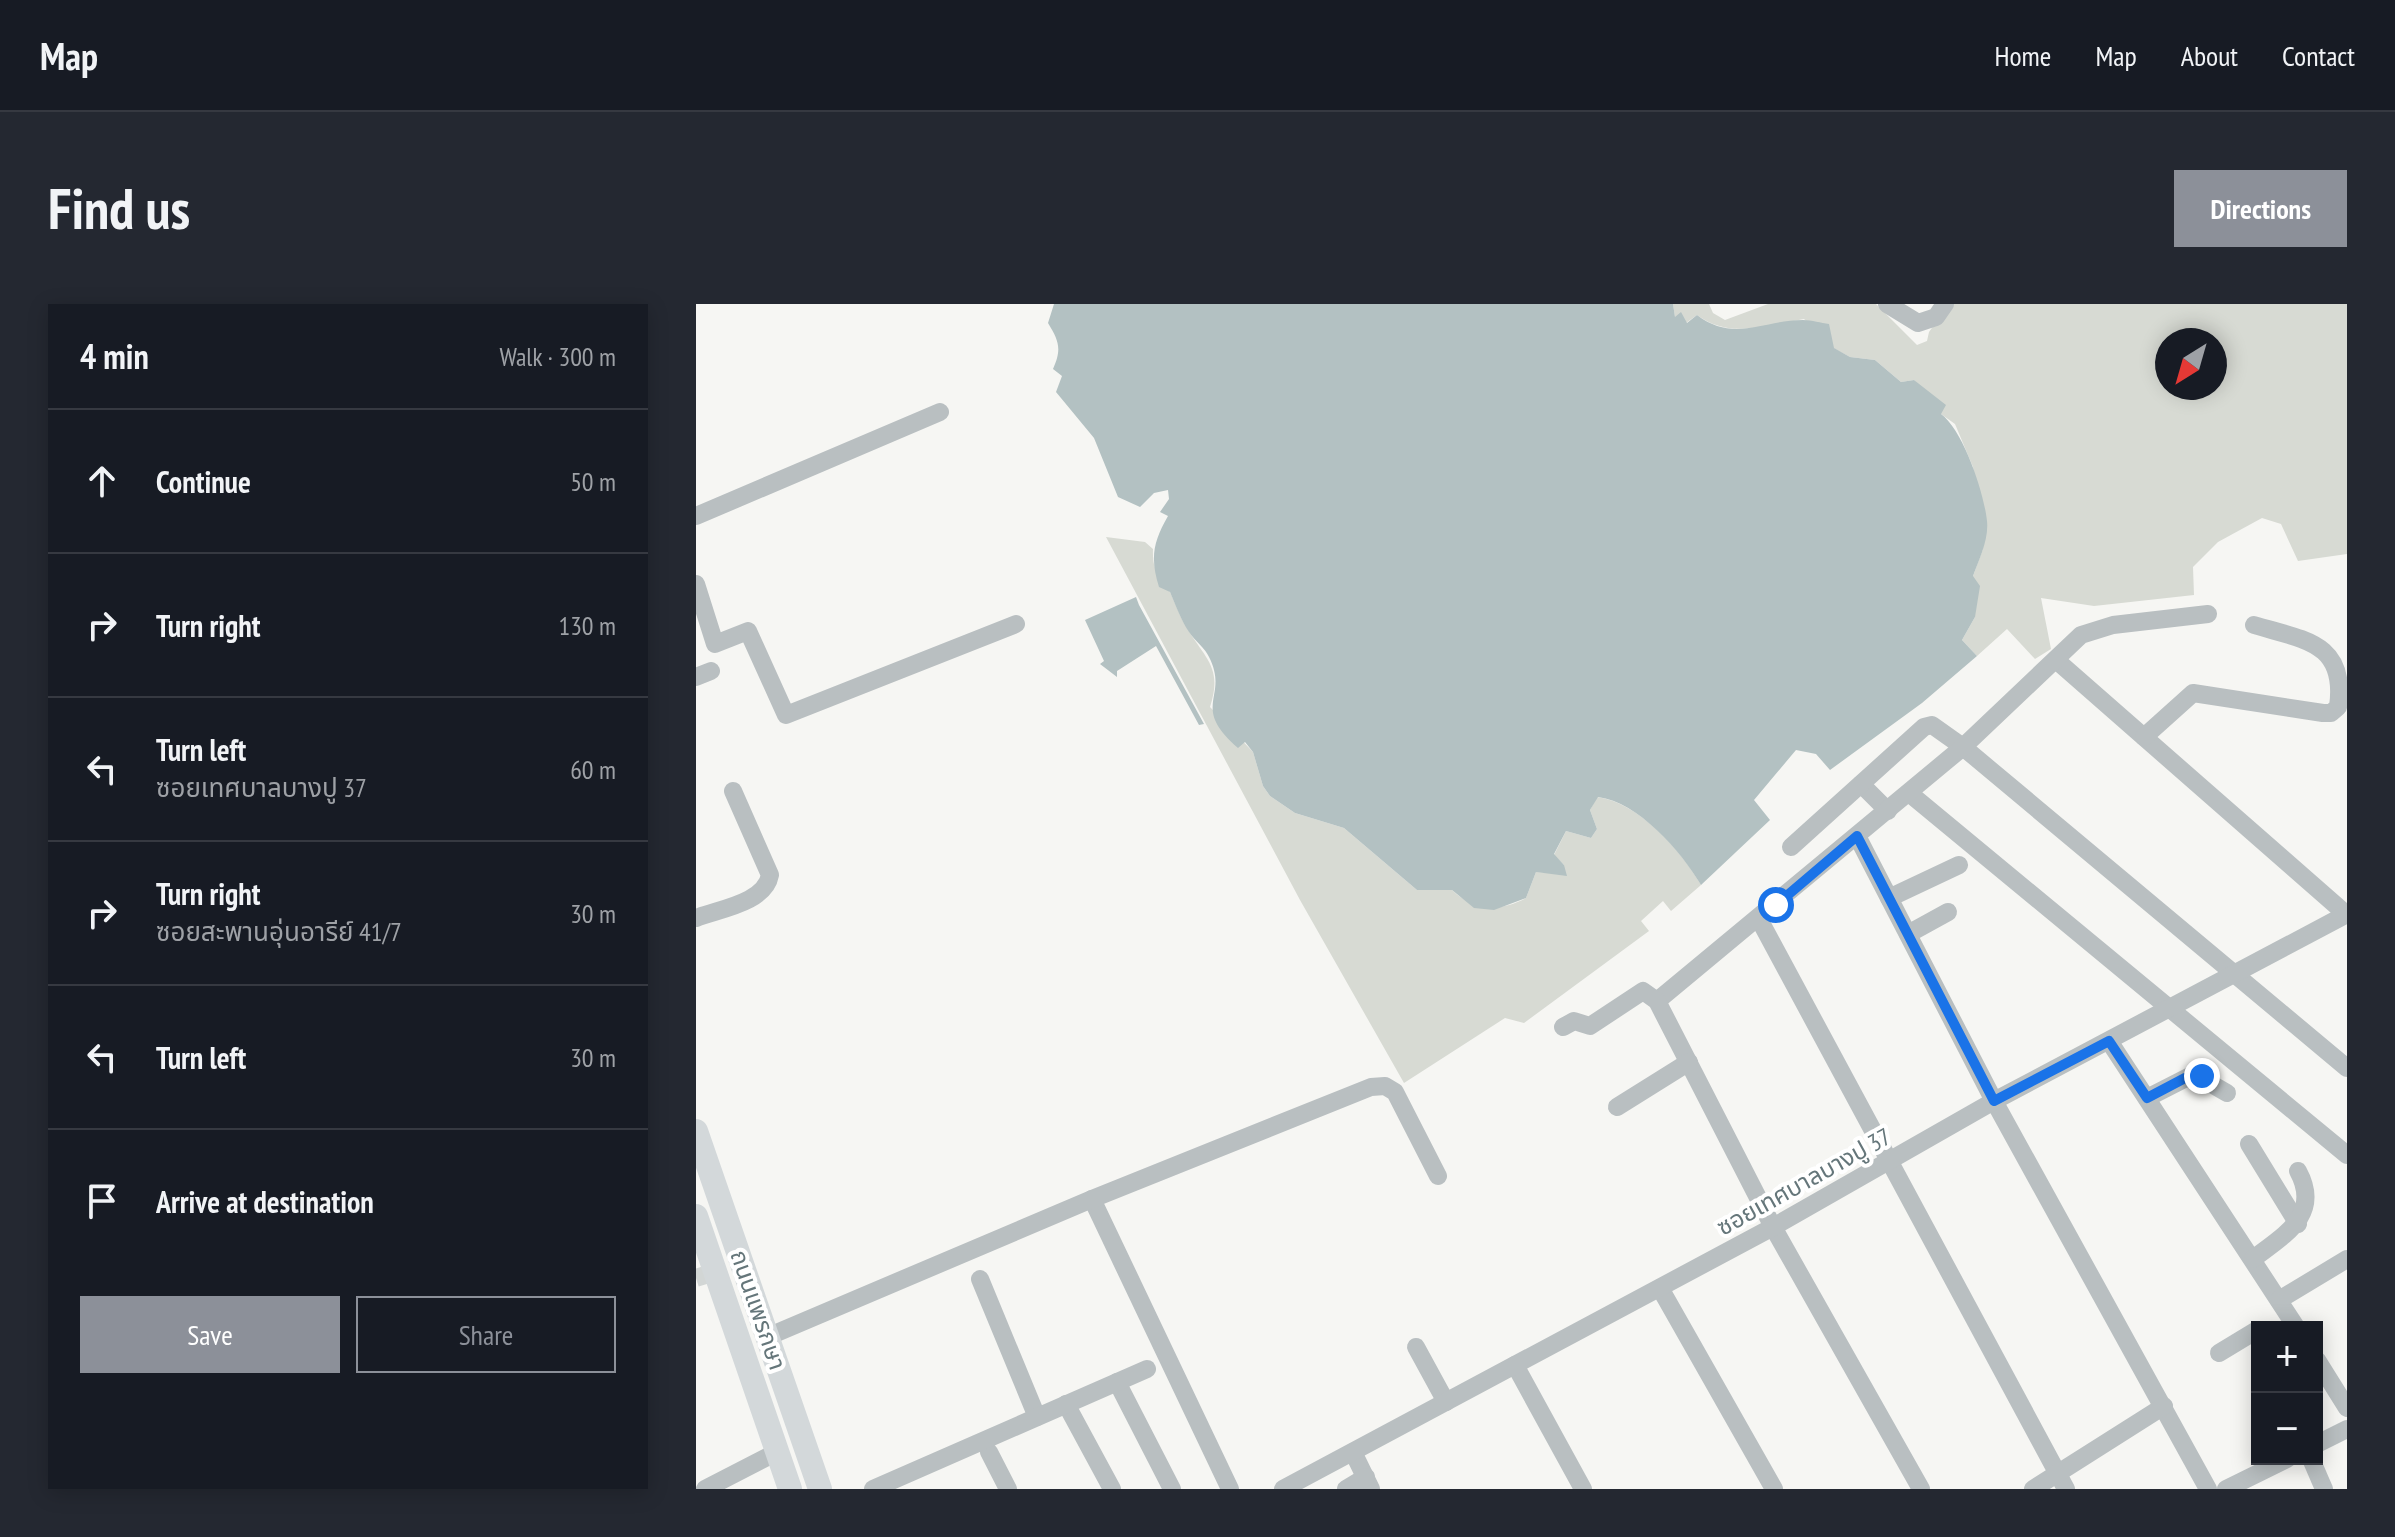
<!DOCTYPE html>
<html lang="en">
<head>
<meta charset="utf-8">
<style>
	:root { --surface:#171b24; --page:#242831; --text:#f1f3f6; --muted:#9ea1a6; --line:#363941; --accent:#8c9099 }
	body { margin:0; font-family:"PT Sans Narrow","Noto Sans Thai",sans-serif; background:var(--page); color:var(--text) }
	.controls { position:absolute; right:24px; bottom:24px; display:grid; overflow:hidden; border-radius:0px; box-shadow:0 4px 20px #0003 }
	.controls button { width:72px; height:72px; display:grid; place-items:center; padding:0; border:0; border-bottom:2px solid var(--line); background:var(--surface); color:var(--text); font:40px sans-serif }
	.compass { position:absolute; left:1459px; top:24px; width:72px; height:72px; border-radius:50%; background:var(--surface); box-shadow:0 4px 20px #0003; rotate:217deg }
	.stop { position:absolute; width:24px; height:24px; margin:-18px; border:6px solid #1a73e8; border-radius:50%; background:#fff }
	.stop.end { background:#1a73e8; border-color:#fff; box-shadow:0 2px 8px #0008 }
	.list { margin:0; padding:0; list-style:none }
	h2 { display:flex; justify-content:space-between; align-items:center; height:104px; margin:0; padding:0 32px; font-size:34px }
	h2 small { font-size:26px; font-weight:400; color:var(--muted) }
	.list li { display:grid; grid-template-columns:52px 1fr auto; gap:24px; align-items:center; box-sizing:border-box; height:144px; padding:0 32px; border-top:2px solid var(--line) }
	.list b { display:block; font-size:30px; white-space:nowrap }
	.list p { margin:0; font-size:26px; white-space:nowrap; color:var(--muted) }
	.list em { font-size:26px; font-style:normal; color:var(--muted) }
	.actions { display:flex; gap:16px; padding:24px 32px }
	.actions a { flex:1; padding:18px 0; border:2px solid var(--accent); border-radius:0px; text-align:center; font-size:28px; color:var(--accent) }
	.actions .main { background:var(--accent); color:#fff }
	.icon { flex:none; width:44px; height:44px; fill:none; stroke:currentColor; stroke-width:2; stroke-linecap:round; stroke-linejoin:round }
	.map { position:relative; flex:none; width:1651px; height:1185px; overflow:hidden; border-radius:0px }
	header { display:flex; align-items:center; gap:48px; box-sizing:border-box; height:112px; padding:0 40px; background:var(--surface); border-bottom:2px solid var(--line) }
	header strong { font-size:38px }
	nav { display:flex; gap:44px; margin-inline-start:auto; font-size:28px }
	.intro { display:flex; align-items:center; justify-content:space-between; box-sizing:border-box; height:192px; padding:0 48px }
	h1 { margin:0; font-size:56px }
	.button { padding:20px 36px; border-radius:0px; background:var(--accent); color:#fff; font-size:28px; font-weight:700 }
	main { display:flex; gap:48px; padding:0 48px }
	aside { flex:1; background:var(--surface); border-radius:0px; box-shadow:0 4px 20px #0003 }
	.map>svg:first-child { display:block }
	.green { fill:#d7dad3; fill-rule:evenodd }
	.water { fill:#b3c1c2 }
	.lines { fill:none; stroke-linecap:round; stroke-linejoin:round }
	.minor-tunnel { stroke:#d2d6d5; stroke-width:18; stroke-dasharray:18 9; stroke-linecap:butt }
	.minor { stroke:#b9bfc1; stroke-width:18 }
	.major { stroke:#d3d8da; stroke-width:24 }
	.route { stroke:#1a73e8; stroke-width:10 }
	.labels { text-anchor:middle; stroke-width:8; stroke-linejoin:round; paint-order:stroke }
	.street-label { font-size:24px; fill:#65767a; stroke:#fff }
</style>
</head>
<body>
<header>
<strong>Map</strong>
<nav><a>Home</a><a>Map</a><a>About</a><a>Contact</a></nav>
</header>
<div class="intro"><h1>Find us</h1><a class="button">Directions</a></div>
<main>
<aside>
<h2>4 min<small>Walk · 300 m</small></h2>
<ul class="list">
<li><svg class="icon" aria-label="ahead" viewBox="0 0 24 24"><path d="M12 20V5M6 11l6-6 6 6"/></svg><div><b>Continue</b></div><em>50 m</em></li>
<li><svg class="icon" aria-label="right" viewBox="0 0 24 24"><path d="M7 20v-9h11M14 6l5 5-5 5"/></svg><div><b>Turn right</b></div><em>130 m</em></li>
<li><svg class="icon" aria-label="left" viewBox="0 0 24 24"><path d="M17 20v-9H6M10 6l-5 5 5 5"/></svg><div><b>Turn left</b><p>ซอยเทศบาลบางปู 37</p></div><em>60 m</em></li>
<li><svg class="icon" aria-label="right" viewBox="0 0 24 24"><path d="M7 20v-9h11M14 6l5 5-5 5"/></svg><div><b>Turn right</b><p>ซอยสะพานอุ่นอารีย์ 41/7</p></div><em>30 m</em></li>
<li><svg class="icon" aria-label="left" viewBox="0 0 24 24"><path d="M17 20v-9H6M10 6l-5 5 5 5"/></svg><div><b>Turn left</b></div><em>30 m</em></li>
<li><svg class="icon" aria-label="arrive" viewBox="0 0 24 24"><path d="M6 21V4h12l-3 4 3 4H6"/></svg><div><b>Arrive at destination</b></div></li>
</ul>
<div class="actions"><a class="main">Save</a><a>Share</a></div>
</aside>
<div class="map">
<svg width="1651" height="1185" viewBox="0 0 1651 1185">
	<rect width="100%" height="100%" fill="#f6f6f3"/>
	<!-- green -->
	<g class="green">
		<path d="M977,0H1013L1017,9L1029,16L1072,0H1180L1221,41L1231,37L1233,28L1253,0H1651V250L1602,257L1585,220L1566,214L1522,238L1497,263L1498,291L1398,302L1345,294L1355,345L1339,355L1311,325L1281,352L1266,336L1279,313L1277,272L1287,245L1277,163L1259,120L1245,110L1218,76L1205,78L1179,56L1154,53L1137,44L1108,15C1070,22 1033,35 1001,11L990,19L979,13ZM1471,36H1519V84H1471Z"/>
		<path d="M410,233L449,238L457,245C456,270 465,270 475,290C480,301 484,313 491,324C509,355 527,363 514,403L557,448L567,482L574,492L599,509L648,524L721,586H756C778,607 804,608 830,594L840,568L857,569L868,561L858,551L870,527L895,534L901,525L894,506L901,493C942,498 985,546 1005,581L975,607L967,597L945,617L953,627L828,719L809,714L708,779L604,596Z"/>
	</g>
	<!-- water -->
	<g class="water">
		<path d="M358,0H977L979,13L985,8L991,19L1001,11C1038,39 1067,16 1107,16C1116,16 1125,19 1133,20L1138,44L1154,53L1179,56L1205,78L1218,76L1250,101L1245,110C1267,126 1288,188 1291,217C1293,235 1283,256 1277,272L1284,282L1279,313L1266,336L1281,352L1226,399L1134,466L1120,450L1100,446L1058,496L1074,516L1005,581C985,547 942,498 902,493L894,506L901,525L895,534L870,527L858,550L868,561L871,572L840,568L830,594L798,606L778,604L756,586H721L648,524L599,509L574,492L567,482L557,448L549,438L542,444C493,401 534,394 513,353C509,344 499,337 493,328C485,316 480,302 474,288L463,283C454,254 457,238 472,212L464,208L473,195L472,186L458,189L444,203L422,193L398,134L360,88L366,72L357,65C366,45 363,37 352,19Z"/>
		<polygon points="440,293 443,301 508,420 503,421 460,342 421,367 421,373 404,360 408,357 389,316"/>
	</g>
	<g class="lines">
		<!-- minor-tunnel -->
		<polyline class="minor-tunnel" points="0,974 19,968"/>
		<!-- minor -->
		<g class="minor">
			<polyline points="1191,0 1222,19 1240,13 1249,0"/>
			<polyline points="0,212 244,108"/>
			<polyline points="0,280 19,340 52,327 90,411 320,320"/>
			<polyline points="1360,356 1651,611"/>
			<polyline points="0,373 15,367"/>
			<path d="M1448,433L1497,389L1627,409H1635L1642,403C1651,338 1608,336 1558,321"/>
			<polyline points="1165,480 1192,507"/>
			<polyline points="1213,489 1651,851"/>
			<polyline points="1161,532 1298,797 1512,1185"/>
			<polyline points="1095,543 1228,423 1236,421 1267,443 1651,764"/>
			<polyline points="1193,594 1263,561"/>
			<path d="M0,614C23,605 69,599 74,571L37,487"/>
			<polyline points="1063,615 1370,1185"/>
			<polyline points="1212,630 1252,608"/>
			<polyline points="961,697 1267,443 1385,331 1417,321 1512,310"/>
			<polyline points="867,723 878,717 894,722 947,687 961,697 1077,923 1225,1185"/>
			<polyline points="1413,737 1600,1023"/>
			<polyline points="1451,794 1498,770 1531,789"/>
			<polyline points="921,803 993,758"/>
			<polyline points="1553,840 1602,920"/>
			<polyline points="396,895 534,1185"/>
			<path d="M1557,955C1588,931 1626,911 1602,867"/>
			<polyline points="284,975 341,1113"/>
			<polyline points="964,984 1078,1185"/>
			<polyline points="1583,996 1651,955"/>
			<polyline points="71,1033 396,895 675,783 689,782 699,788 742,872"/>
			<polyline points="720,1043 750,1098"/>
			<polyline points="1523,1049 1561,1026"/>
			<polyline points="1621,1056 1651,1104"/>
			<polyline points="819,1061 887,1185"/>
			<polyline points="421,1078 476,1185"/>
			<polyline points="370,1100 416,1185"/>
			<polyline points="1621,1140 1651,1125"/>
			<polyline points="293,1148 312,1185"/>
			<polyline points="657,1148 675,1185"/>
			<polyline points="1615,1155 1628,1185"/>
			<polyline points="9,1185 81,1148"/>
			<polyline points="177,1185 451,1065"/>
			<polyline points="587,1185 1077,923 1298,797 1651,610"/>
			<polyline points="650,1185 670,1173"/>
			<polyline points="1337,1185 1468,1102"/>
			<polyline points="1530,1185 1591,1155"/>
		</g>
		<!-- major -->
		<g class="major">
			<polyline points="0,827 124,1185"/>
			<polyline points="0,912 94,1185"/>
		</g>
	</g>
	<g class="lines">
		<!-- route -->
		<polyline class="route" points="1080,601 1161,532 1298,797 1413,737 1451,794 1489,774 1506,772"/>
	</g>
	<g class="labels">
		<!-- street labels -->
		<g class="street-label">
			<text transform="translate(1108 878) rotate(-29)" y="8">ซอยเทศบาลบางปู 37</text>
			<text transform="translate(62 1006) rotate(71)" y="8">ถนนแพรกษา</text>
		</g>
	</g>
</svg>
<div class="controls">
<button>+</button>
<button>−</button>
</div>
<svg class="compass" viewBox="-18 -18 36 36"><path d="M0-13l5 13h-10z" fill="#e53935"/><path d="M0 13l5-13h-10z" fill="#9ea1a6"/></svg>
<div class="stop" style="left:1080px;top:601px"></div>
<div class="stop end" style="left:1506px;top:772px"></div>
</div>
</main>
</body>
</html>
